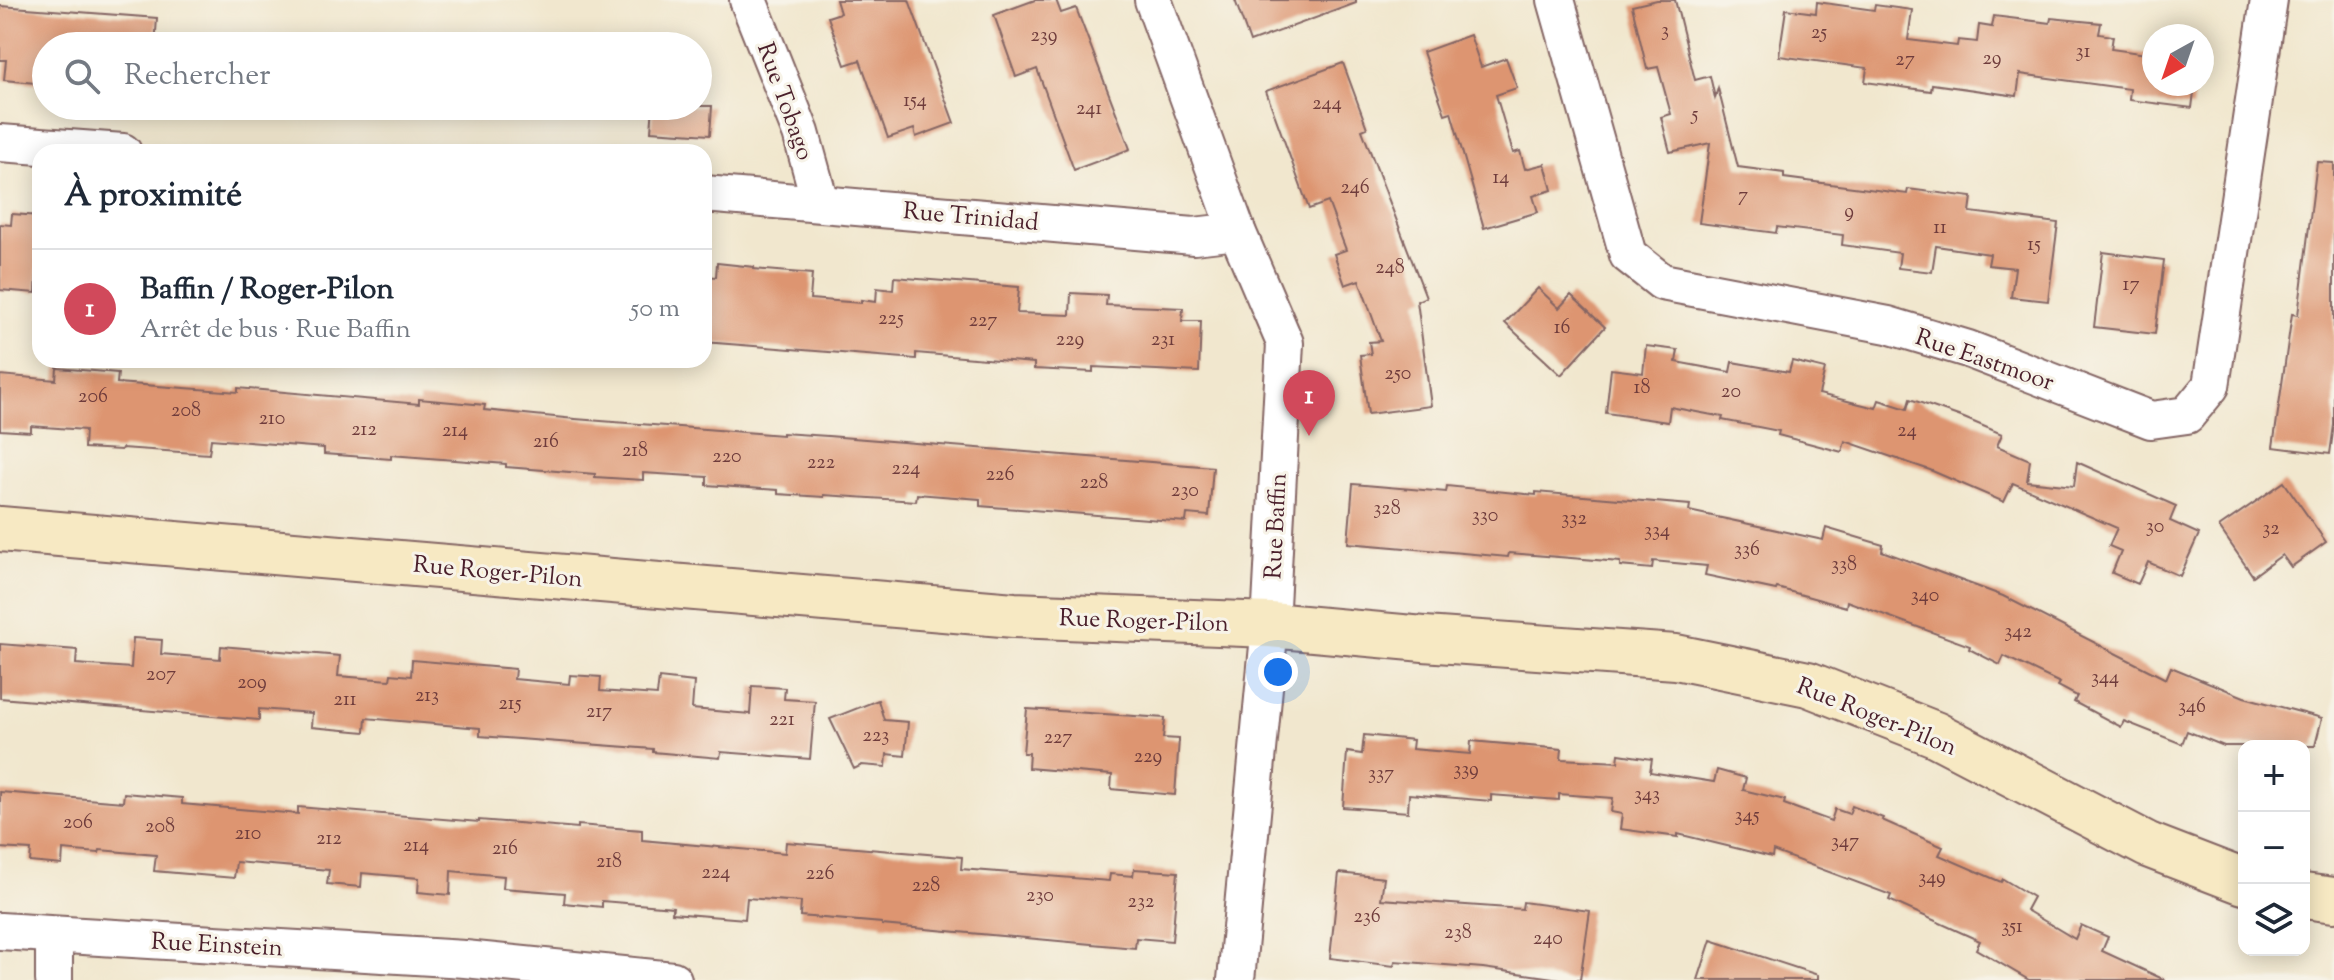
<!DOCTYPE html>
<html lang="fr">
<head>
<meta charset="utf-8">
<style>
	:root { --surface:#fff; --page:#f2f2f3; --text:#1f2937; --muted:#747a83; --line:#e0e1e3; --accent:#d1495b }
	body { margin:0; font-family:"Sorts Mill Goudy",serif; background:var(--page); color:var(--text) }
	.controls { position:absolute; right:24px; bottom:24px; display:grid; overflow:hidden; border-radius:16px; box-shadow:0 4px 20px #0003 }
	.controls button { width:72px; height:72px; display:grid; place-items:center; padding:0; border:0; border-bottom:2px solid var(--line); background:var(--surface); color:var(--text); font:40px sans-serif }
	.compass { position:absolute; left:2142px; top:24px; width:72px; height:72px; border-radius:50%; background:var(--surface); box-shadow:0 4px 20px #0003; rotate:220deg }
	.you { position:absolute; left:1278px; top:672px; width:28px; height:28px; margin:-20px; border:6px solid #fff; border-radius:50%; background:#1a73e8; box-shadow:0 0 0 12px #1a73e833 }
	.badge { display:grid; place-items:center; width:52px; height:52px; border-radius:50%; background:var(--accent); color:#fff; font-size:26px; font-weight:700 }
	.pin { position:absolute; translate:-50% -66px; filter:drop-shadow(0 2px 4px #0008) }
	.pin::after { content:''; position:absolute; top:42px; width:28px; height:24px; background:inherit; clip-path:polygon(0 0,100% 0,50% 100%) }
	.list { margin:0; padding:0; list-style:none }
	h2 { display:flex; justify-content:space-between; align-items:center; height:104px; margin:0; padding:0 32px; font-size:34px }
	h2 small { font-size:26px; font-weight:400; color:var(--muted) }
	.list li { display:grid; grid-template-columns:52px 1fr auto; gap:24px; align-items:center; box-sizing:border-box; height:120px; padding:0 32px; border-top:2px solid var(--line) }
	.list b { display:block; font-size:30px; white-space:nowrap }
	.list p { margin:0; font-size:26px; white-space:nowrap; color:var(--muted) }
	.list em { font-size:26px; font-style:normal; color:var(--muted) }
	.icon { flex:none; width:44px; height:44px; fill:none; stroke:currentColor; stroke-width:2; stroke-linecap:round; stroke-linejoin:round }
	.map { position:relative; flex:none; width:2334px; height:980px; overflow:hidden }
	.search { position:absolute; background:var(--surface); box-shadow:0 4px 20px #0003; left:32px; top:32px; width:680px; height:88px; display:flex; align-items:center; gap:20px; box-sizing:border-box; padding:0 28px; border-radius:44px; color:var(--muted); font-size:30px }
	.panel { position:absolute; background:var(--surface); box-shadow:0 4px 20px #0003; left:32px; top:144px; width:680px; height:224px; border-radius:24px }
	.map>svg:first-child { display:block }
	.building { fill:#dd9571 }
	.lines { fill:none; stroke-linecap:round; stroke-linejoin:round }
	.street-casing { stroke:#846564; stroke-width:40 }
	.secondary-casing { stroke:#846564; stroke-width:48 }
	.street { stroke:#fff; stroke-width:36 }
	.secondary { stroke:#f7e9c3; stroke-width:44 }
	.labels { text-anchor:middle; stroke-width:6; stroke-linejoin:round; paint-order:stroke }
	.number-label { font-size:20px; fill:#6f3c3c }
	.street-label { font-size:24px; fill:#4a1f2b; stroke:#f7f3e8 }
</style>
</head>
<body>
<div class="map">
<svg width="2334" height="980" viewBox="0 0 2334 980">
	<rect width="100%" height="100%" fill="#f7f3e8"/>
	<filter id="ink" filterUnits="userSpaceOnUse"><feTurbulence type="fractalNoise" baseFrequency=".0125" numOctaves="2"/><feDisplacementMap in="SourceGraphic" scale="16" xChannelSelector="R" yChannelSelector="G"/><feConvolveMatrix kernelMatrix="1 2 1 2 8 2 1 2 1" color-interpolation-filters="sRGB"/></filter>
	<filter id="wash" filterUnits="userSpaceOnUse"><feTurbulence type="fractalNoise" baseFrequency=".006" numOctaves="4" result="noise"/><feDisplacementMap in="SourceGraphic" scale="32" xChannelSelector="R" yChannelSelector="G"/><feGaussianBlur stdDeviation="1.8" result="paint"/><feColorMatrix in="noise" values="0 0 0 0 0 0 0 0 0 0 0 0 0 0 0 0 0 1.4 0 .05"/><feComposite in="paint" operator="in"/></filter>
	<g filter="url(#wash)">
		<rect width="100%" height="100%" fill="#f1e7ce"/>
		<g id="blocks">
			<!-- building -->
			<g class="building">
				<polygon points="836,0 909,0 954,123 916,137 914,129 888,138 860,60 845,65 828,17 840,13"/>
				<polygon points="1035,0 1056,0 1061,13 1076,8 1130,149 1074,170 1037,69 1016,77 994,15"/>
				<polygon points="1235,0 1356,0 1356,3 1250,42"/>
				<polygon points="1657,0 1675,0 1695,80 1710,76 1715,98 1718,88 1738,167 1784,173 1784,178 1907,194 1908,189 1972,197 1970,212 2058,223 2048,301 2011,297 2015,268 1988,265 1990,254 1936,246 1932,272 1898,268 1900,253 1842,245 1843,235 1777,227 1776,233 1699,223 1710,143 1670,152 1661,117 1671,114 1658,67 1647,69 1632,6"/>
				<polygon points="1817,2 1874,10 1875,5 1912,10 1908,40 1957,46 1958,40 1977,42 1979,25 1992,27 1994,16 2050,23 2051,18 2101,23 2099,34 2113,36 2111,49 2154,55 2154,84 2195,84 2192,108 2129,100 2130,89 2020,74 2017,96 1932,84 1931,91 1865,82 1867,68 1779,56 1786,9 1816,13"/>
				<polygon points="0,6 157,18 155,46 46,46 46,84 4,80 6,60 0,60"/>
				<polygon points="1470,35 1481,67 1506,58 1517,88 1496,95 1513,153 1520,151 1525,169 1545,164 1552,190 1533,196 1538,212 1484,228 1451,112 1445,114 1423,52"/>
				<polygon points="1343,63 1367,128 1362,130 1426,297 1417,301 1431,406 1368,414 1360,355 1371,354 1369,342 1381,341 1359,280 1345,285 1334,254 1346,250 1328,202 1309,209 1266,91"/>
				<polygon points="653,106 712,106 710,135 651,131"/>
				<polygon points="2317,162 2334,163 2334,425 2330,454 2273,447 2292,314 2298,315"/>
				<polygon points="12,214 40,216 36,293 0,290 0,224 11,225"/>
				<polygon points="2103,252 2164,260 2155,334 2094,327"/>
				<polygon points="717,263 754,267 754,269 812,274 810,299 861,303 861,300 876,302 877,288 893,290 894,277 1019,287 1017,313 1070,315 1071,293 1107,295 1106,305 1183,308 1182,321 1201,321 1199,372 1093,367 1093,372 1034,369 1034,363 916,353 916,359 704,342 704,276 716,277"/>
				<polygon points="1538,288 1559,308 1571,295 1605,327 1561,375 1505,323"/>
				<polygon points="1646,346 1678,350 1676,362 1730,372 1732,362 1789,372 1792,361 1825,369 1819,394 1876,408 1879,400 1907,409 1910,399 1964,418 2002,434 1997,446 2030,460 2027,481 2074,486 2077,462 2176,506 2170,521 2199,534 2180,576 2148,562 2138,584 2112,573 2121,551 2109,546 2117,528 2013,483 2004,502 1930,470 1845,441 1842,452 1778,435 1779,431 1722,420 1723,417 1670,407 1668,422 1606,413 1611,369 1643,373"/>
				<polygon points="57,368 118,373 117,383 238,392 238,388 419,404 419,399 485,405 484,410 575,419 782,435 782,433 828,436 1213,467 1209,516 1187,514 1186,522 980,506 980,499 917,494 916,501 824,495 824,497 778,494 778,490 707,485 707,477 643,473 643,480 595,477 595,474 506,467 506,464 391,455 391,459 324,454 324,448 211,439 209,454 122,448 121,450 84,448 85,430 31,426 31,432 0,430 0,375 56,380"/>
				<polygon points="2284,482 2326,542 2291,567 2282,555 2253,576 2219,527"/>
				<polygon points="1353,484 1446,492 1447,486 1536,495 1536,492 1690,505 1689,511 1823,540 1826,528 1883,545 1882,551 2003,596 2166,679 2171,667 2244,697 2322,718 2315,746 2224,746 2187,731 2182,744 2124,721 2121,727 2074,702 2077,696 2058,686 2060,683 2004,656 2000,665 1969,649 1970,646 1847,601 1846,607 1777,588 1776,590 1705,575 1707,566 1653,561 1652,569 1620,566 1620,562 1509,553 1508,557 1348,543"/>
				<polygon points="133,638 162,640 161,654 220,659 221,646 340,656 338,676 390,680 391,674 411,676 412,660 515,669 514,679 569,684 570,675 601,677 600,691 657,695 659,678 694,682 692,709 750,714 752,686 785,688 784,699 815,701 810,759 721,752 720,758 653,752 653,749 480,736 480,728 366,718 365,732 311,727 312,713 259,709 259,720 0,698 0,644 77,650 76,664 131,668"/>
				<polygon points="878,700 884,720 908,722 905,756 887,754 886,767 862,765 854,769 830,719"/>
				<polygon points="1027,709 1165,718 1163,738 1179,739 1175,795 1111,789 1112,775 1028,768 1029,753 1023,753"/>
				<polygon points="1364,735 1413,740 1412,749 1470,754 1471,741 1562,749 1561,759 1618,762 1619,754 1652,759 1650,772 1714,782 1717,770 1746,778 1743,790 1785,800 1784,804 1831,821 1835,809 1849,814 1852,806 1883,818 1882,820 1943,847 1939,855 2001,882 2003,879 2033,897 2026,910 2075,939 2081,925 2108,937 2102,951 2165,980 2029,980 1976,949 1980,941 1889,900 1891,895 1773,851 1772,857 1678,834 1678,837 1620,829 1622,814 1611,812 1613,798 1559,794 1559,800 1491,795 1491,801 1409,794 1408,812 1343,807 1347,752 1362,754"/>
				<polygon points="0,792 123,802 124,793 182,798 182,804 298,814 298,807 479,822 479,820 578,828 578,825 642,830 642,840 785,853 786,842 962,857 961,869 1109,881 1110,874 1133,876 1134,869 1178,872 1172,941 1136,938 1135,948 882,925 882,923 800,916 801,902 747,898 745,919 672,913 673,907 602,901 602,907 564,903 565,893 503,888 504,876 451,871 450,895 418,892 419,878 362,873 361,887 327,884 329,870 236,862 234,878 154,871 156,855 100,850 99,853 63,850 62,865 30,862 31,850 0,848"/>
				<polygon points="1339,873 1384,878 1381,899 1522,909 1523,902 1590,911 1580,980 1567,980 1483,968 1395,961 1394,966 1330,958"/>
				<polygon points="1711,940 1818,975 1818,980 1698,980"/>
			</g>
		</g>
	</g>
	<g filter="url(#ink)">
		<use href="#blocks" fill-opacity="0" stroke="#846564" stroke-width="2"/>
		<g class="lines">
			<defs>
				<g id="street">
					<polyline points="748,0 801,133 820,202"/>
					<polyline points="1153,0 1237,231 1285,343 1270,625 1236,980"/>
					<polyline points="1556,0 1628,255 1662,282 1888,325 1968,349 2151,420 2187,415 2211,386 2269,0"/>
					<polyline points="0,143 123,152"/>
					<polyline points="704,194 1194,236 1237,231"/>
					<polyline points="0,931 465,959 673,980"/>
					<polyline points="54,980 54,935"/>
				</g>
				<g id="secondary">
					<polyline points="0,529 1014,615 1270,625 1424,639 1676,657 1808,684 1935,734 2148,845 2244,882"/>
					<polyline points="2304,896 2334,900"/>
				</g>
			</defs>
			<!-- street casing -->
			<use href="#street" class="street-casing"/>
			<!-- secondary casing -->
			<use href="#secondary" class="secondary-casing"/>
			<!-- street -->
			<use href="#street" class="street"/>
			<!-- secondary -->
			<use href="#secondary" class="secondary"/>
		</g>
	</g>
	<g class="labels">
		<!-- number labels -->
		<g class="number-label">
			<text x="1665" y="36">3</text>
			<text x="1819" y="38">25</text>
			<text x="1044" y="41">239</text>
			<text x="2083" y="57">31</text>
			<text x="1992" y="64">29</text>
			<text x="1905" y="65">27</text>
			<text x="915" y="106">154</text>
			<text x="1327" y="109">244</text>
			<text x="1089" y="114">241</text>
			<text x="1695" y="120">5</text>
			<text x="1501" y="183">14</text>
			<text x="1355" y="193">246</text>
			<text x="1743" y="201">7</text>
			<text x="1849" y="217">9</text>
			<text x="1940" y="233">11</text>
			<text x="2034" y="250">15</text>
			<text x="1390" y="273">248</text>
			<text x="2131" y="290">17</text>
			<text x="891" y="324">225</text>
			<text x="983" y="326">227</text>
			<text x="1562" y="333">16</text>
			<text x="1070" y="345">229</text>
			<text x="1163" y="345">231</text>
			<text x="1398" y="379">250</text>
			<text x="1642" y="393">18</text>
			<text x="1731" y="397">20</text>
			<text x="93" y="402">206</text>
			<text x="186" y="416">208</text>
			<text x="272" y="424">210</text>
			<text x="364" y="435">212</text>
			<text x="455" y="436">214</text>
			<text x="1907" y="436">24</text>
			<text x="546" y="447">216</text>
			<text x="635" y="456">218</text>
			<text x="727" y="462">220</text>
			<text x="821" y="468">222</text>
			<text x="906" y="474">224</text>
			<text x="1000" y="480">226</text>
			<text x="1094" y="488">228</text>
			<text x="1185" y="496">230</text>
			<text x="1387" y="514">328</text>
			<text x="1485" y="521">330</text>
			<text x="1574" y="524">332</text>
			<text x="2155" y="532">30</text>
			<text x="2271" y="534">32</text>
			<text x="1657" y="536">334</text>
			<text x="1747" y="555">336</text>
			<text x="1844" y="570">338</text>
			<text x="1925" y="601">340</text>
			<text x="2018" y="637">342</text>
			<text x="161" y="680">207</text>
			<text x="2105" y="683">344</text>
			<text x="252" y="688">209</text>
			<text x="427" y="701">213</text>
			<text x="345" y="705">211</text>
			<text x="510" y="709">215</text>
			<text x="2192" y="712">346</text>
			<text x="599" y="717">217</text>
			<text x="782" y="725">221</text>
			<text x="876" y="741">223</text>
			<text x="1058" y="743">227</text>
			<text x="1148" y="762">229</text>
			<text x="1466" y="775">339</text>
			<text x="1381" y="779">337</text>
			<text x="1647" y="800">343</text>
			<text x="1747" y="821">345</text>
			<text x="78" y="828">206</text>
			<text x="160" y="832">208</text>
			<text x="248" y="839">210</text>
			<text x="329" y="844">212</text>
			<text x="1845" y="847">347</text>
			<text x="416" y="851">214</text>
			<text x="505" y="854">216</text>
			<text x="609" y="867">218</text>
			<text x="716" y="878">224</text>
			<text x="820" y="879">226</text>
			<text x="1932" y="883">349</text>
			<text x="926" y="891">228</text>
			<text x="1040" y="901">230</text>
			<text x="1141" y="907">232</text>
			<text x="1367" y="922">236</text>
			<text x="2012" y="932">351</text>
			<text x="1458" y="938">238</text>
			<text x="1548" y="944">240</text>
		</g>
		<!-- street labels -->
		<g class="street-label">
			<text transform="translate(786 101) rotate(70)" y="8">Rue Tobago</text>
			<text transform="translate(971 216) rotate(5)" y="8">Rue Trinidad</text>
			<text transform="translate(1985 359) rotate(19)" y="8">Rue Eastmoor</text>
			<text transform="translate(1275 526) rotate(-87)" y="8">Rue Baffin</text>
			<text transform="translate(498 571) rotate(5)" y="8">Rue Roger-Pilon</text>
			<text transform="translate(1144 620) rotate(2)" y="8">Rue Roger-Pilon</text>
			<text transform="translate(1877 716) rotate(22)" y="8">Rue Roger-Pilon</text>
			<text transform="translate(217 944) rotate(3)" y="8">Rue Einstein</text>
		</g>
	</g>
</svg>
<div class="controls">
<button>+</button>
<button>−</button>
<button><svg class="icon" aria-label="layers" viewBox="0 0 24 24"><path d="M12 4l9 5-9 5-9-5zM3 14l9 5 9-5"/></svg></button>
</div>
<svg class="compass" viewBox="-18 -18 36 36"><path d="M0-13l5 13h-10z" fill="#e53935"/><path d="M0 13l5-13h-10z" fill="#747a83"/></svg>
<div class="you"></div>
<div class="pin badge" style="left:1309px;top:436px">1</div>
<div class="search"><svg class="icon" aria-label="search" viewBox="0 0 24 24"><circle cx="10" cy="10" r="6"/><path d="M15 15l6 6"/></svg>Rechercher</div>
<section class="panel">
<h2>À proximité<small></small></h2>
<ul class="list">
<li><span class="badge">1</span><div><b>Baffin / Roger-Pilon</b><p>Arrêt de bus · Rue Baffin</p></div><em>50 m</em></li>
</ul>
</section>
</div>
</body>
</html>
